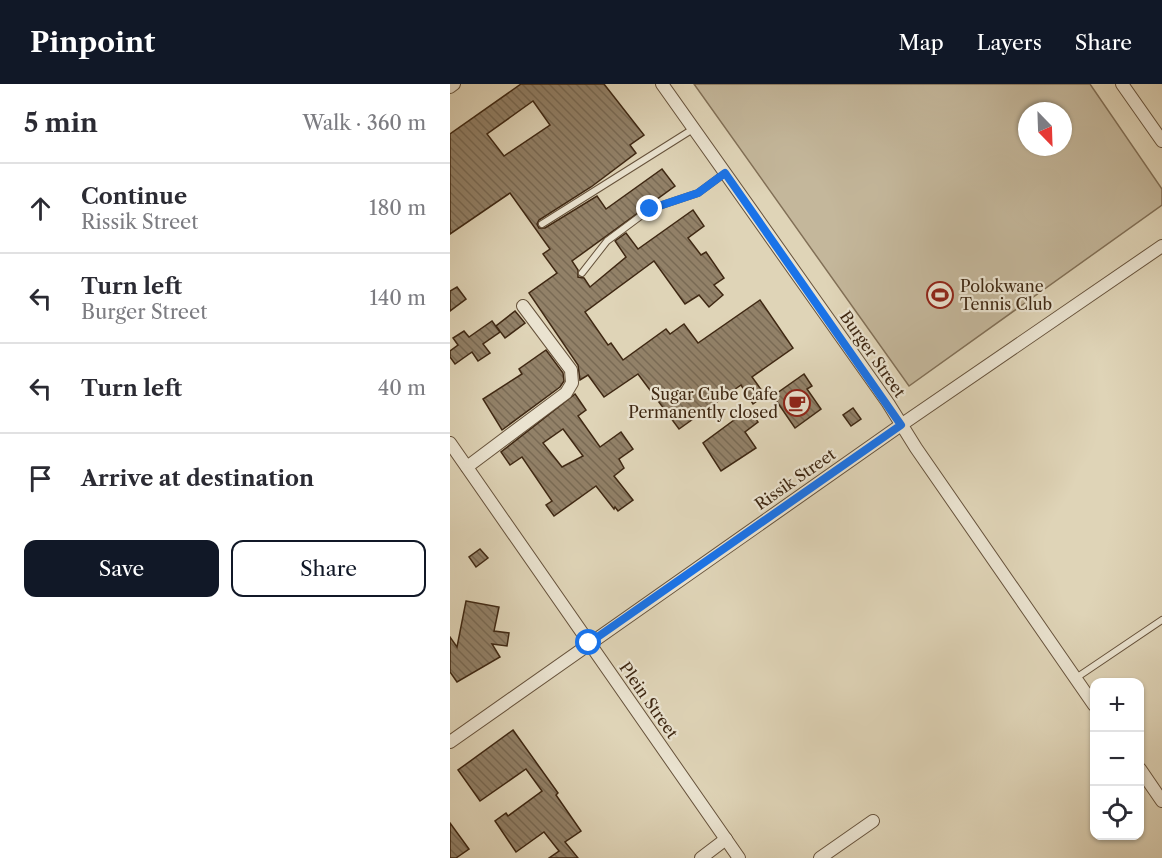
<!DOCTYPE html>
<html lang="en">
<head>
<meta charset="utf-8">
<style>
	:root { --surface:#fff; --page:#f7f7f7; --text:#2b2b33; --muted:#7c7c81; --line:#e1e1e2; --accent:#111827 }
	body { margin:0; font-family:"Libre Caslon Text",serif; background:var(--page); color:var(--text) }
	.controls { position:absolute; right:18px; bottom:18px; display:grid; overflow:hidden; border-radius:12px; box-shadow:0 2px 4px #0004 }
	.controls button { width:54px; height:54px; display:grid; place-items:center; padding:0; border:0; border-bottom:2px solid var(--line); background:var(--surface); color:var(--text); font:30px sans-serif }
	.compass { position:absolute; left:568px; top:18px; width:54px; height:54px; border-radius:50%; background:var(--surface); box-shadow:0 2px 4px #0004; rotate:157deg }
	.stop { position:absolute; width:18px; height:18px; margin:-14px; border:4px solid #1a73e8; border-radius:50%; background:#fff }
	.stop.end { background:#1a73e8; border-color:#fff; box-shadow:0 2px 6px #0008 }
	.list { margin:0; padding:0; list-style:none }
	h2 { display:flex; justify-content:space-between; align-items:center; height:78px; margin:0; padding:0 24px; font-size:26px }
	h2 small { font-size:20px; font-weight:400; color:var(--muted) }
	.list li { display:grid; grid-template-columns:39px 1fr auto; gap:18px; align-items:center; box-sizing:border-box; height:90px; padding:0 24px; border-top:2px solid var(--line) }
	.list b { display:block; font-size:22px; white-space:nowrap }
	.list p { margin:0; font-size:20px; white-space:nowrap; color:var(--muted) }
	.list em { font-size:20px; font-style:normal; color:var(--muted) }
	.actions { display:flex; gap:12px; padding:18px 24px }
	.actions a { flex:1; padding:14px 0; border:2px solid var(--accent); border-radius:12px; text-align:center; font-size:21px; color:var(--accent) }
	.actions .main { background:var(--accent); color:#fff }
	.icon { flex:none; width:33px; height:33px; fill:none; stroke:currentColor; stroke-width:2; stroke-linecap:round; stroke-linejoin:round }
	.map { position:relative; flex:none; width:712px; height:774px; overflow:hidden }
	header { display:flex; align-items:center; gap:36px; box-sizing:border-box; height:84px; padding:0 30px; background:var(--accent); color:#fff }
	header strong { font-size:28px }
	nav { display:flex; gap:33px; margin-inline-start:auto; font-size:21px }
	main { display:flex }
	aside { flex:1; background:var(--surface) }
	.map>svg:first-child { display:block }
	.pitch { fill:#c4b79b; stroke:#827057; stroke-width:1.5; fill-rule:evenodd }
	.building { fill:url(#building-back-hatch); stroke:#3f2813; stroke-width:1.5; fill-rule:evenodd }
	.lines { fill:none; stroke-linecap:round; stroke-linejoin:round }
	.service-casing { stroke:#67533c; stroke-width:8 }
	.minor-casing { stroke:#67533c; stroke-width:14 }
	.service { stroke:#eae3d0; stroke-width:6 }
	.minor { stroke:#eae3d0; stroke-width:12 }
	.route { stroke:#1a73e8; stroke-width:8 }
	.labels { text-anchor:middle; stroke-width:4.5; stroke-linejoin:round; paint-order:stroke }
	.poi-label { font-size:16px; fill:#3f2813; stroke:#eae3d0; text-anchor:start }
	.street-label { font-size:16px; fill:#3f2813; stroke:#eae3d0 }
</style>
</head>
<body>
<header>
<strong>Pinpoint</strong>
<nav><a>Map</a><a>Layers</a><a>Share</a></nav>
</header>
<main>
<aside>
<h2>5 min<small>Walk · 360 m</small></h2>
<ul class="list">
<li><svg class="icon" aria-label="ahead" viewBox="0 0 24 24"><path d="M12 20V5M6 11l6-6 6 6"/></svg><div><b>Continue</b><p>Rissik Street</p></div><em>180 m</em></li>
<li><svg class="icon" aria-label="left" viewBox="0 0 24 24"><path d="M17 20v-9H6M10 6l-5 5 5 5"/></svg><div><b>Turn left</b><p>Burger Street</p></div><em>140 m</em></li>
<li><svg class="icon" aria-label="left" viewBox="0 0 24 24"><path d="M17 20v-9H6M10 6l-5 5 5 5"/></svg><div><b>Turn left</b></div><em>40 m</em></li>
<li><svg class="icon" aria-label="arrive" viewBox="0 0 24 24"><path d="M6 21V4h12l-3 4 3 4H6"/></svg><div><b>Arrive at destination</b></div></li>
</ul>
<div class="actions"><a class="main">Save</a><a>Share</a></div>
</aside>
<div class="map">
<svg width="712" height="774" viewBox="0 0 712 774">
	<defs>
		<pattern id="building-back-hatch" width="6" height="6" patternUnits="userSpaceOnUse" patternTransform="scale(1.5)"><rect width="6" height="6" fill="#928168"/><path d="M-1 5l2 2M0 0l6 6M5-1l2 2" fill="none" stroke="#796a54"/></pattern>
	</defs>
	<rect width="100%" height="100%" fill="#dfd4b7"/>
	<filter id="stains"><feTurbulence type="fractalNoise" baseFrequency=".00333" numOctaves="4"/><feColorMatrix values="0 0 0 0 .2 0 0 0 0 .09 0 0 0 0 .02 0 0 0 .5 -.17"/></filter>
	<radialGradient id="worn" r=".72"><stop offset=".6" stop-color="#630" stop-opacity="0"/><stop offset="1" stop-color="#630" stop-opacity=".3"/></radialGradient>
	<!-- pitch -->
	<path class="pitch" d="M244,0H640L712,105V121L459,302ZM577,27H613V63H577Z"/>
	<!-- building -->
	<g class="building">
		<path d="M71,0H154L194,51L180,61L186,69L141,103L89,136L87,140L89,144H95L147,112L156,125L212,85L225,102L122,177L128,186V193L134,194L140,203L176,173L165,157L176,149L188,165L243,126L254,142L238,154L251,171L256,168L274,194L264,201L273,211L259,223L249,211L235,220L204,177L135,228L158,261L161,259L173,276L216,245L220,250L234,240L248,259L310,216L343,264L302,293L315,311L303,320L291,301L229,345L188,290L154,313L138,291L130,296L128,281L79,209L107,189L93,170L100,165L60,109L0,150V50ZM83,17L100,41L54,72L37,50Z"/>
		<polygon points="7,203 16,215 0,227 0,207"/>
		<polygon points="65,227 75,239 55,254 46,242"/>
		<polygon points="42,237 50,248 33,260 40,269 28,277 22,268 5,280 0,273 0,267 8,261 3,254 14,247 19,253"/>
		<polygon points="96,266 113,289 114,297 110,303 52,346 33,315 72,290 69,285"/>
		<polygon points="354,290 362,302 357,305 371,325 345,344 323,312"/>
		<path d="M125,310L136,326L128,332L150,363L171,348L183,365L169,375L174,384L164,392L183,416L168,427L165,423L164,425L146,402L104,432L96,421L102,417L72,373L60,381L51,368ZM113,345L133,372L112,383L93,359Z"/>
		<polygon points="403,324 411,335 401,342 393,331"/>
		<polygon points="299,325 308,338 295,348 306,364 271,387 253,359"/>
		<polygon points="30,465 38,474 26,483 19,473"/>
		<polygon points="16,517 49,523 44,547 59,549 57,562 42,560 50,573 7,598 0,588 0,553 7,563"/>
		<polygon points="63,646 108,709 106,711 131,747 115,758 128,774 99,774 109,767 94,748 66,768 45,737 56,729 58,732 92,707 76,685 30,717 8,686"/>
		<polygon points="0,739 19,765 6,774 0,774"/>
	</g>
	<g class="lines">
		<defs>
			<g id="service">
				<polyline points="92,140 243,45"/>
				<polyline points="132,189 157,157 200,125 248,109 275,89"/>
				<polyline points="626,594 712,536"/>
			</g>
			<g id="minor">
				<polyline points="212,0 438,319 466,364 644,621"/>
				<polyline points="672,0 712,57"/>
				<polyline points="0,3 4,0"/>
				<polyline points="0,359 289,774"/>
				<polyline points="17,383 116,309 122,299 121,286 73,222"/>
				<polyline points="0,658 451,341 712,162"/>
				<polyline points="690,685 712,717"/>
				<polyline points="251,774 276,755"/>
				<polyline points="370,774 423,737"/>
			</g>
		</defs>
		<!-- service casing -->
		<use href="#service" class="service-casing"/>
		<!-- minor casing -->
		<use href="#minor" class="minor-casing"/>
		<!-- service -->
		<use href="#service" class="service"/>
		<!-- minor -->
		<use href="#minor" class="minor"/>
	</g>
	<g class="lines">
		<!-- route -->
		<polyline class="route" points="139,559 451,341 275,89 248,109 200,125"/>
	</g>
	<!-- icons -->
	<defs>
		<symbol id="stadium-ring" viewBox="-11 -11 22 22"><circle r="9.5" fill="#eae3d0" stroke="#8f2418" stroke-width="1.5"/><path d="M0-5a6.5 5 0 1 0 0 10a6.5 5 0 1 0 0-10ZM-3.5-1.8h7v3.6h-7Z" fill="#8f2418"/></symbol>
		<symbol id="cafe-ring" viewBox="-11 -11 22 22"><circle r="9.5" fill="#eae3d0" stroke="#8f2418" stroke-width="1.5"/><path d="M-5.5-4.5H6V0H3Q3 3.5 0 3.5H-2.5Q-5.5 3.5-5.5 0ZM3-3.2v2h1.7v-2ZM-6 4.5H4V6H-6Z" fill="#8f2418"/></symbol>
	</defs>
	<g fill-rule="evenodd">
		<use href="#stadium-ring" x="475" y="196" width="30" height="30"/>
		<use href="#cafe-ring" x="332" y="304" width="30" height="30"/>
	</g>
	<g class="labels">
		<!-- poi labels -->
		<g class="poi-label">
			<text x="510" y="208">Polokwane<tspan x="510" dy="18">Tennis Club</tspan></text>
			<text x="328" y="316" text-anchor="end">Sugar Cube Cafe<tspan x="328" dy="18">Permanently closed</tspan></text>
		</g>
		<!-- street labels -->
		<g class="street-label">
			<text transform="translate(423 270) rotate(55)" y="6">Burger Street</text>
			<text transform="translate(345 395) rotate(-35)" y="6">Rissik Street</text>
			<text transform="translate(199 616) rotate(55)" y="6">Plein Street</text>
		</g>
	</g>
	<rect width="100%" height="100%" filter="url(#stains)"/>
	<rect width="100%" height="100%" fill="url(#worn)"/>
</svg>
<div class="controls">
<button>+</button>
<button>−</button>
<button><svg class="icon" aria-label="locate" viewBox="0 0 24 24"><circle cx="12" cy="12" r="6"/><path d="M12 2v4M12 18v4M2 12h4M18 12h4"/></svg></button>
</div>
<svg class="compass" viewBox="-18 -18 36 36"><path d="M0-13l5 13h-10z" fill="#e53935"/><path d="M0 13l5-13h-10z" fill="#7c7c81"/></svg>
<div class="stop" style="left:139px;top:559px"></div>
<div class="stop end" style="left:200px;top:125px"></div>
</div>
</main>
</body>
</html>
